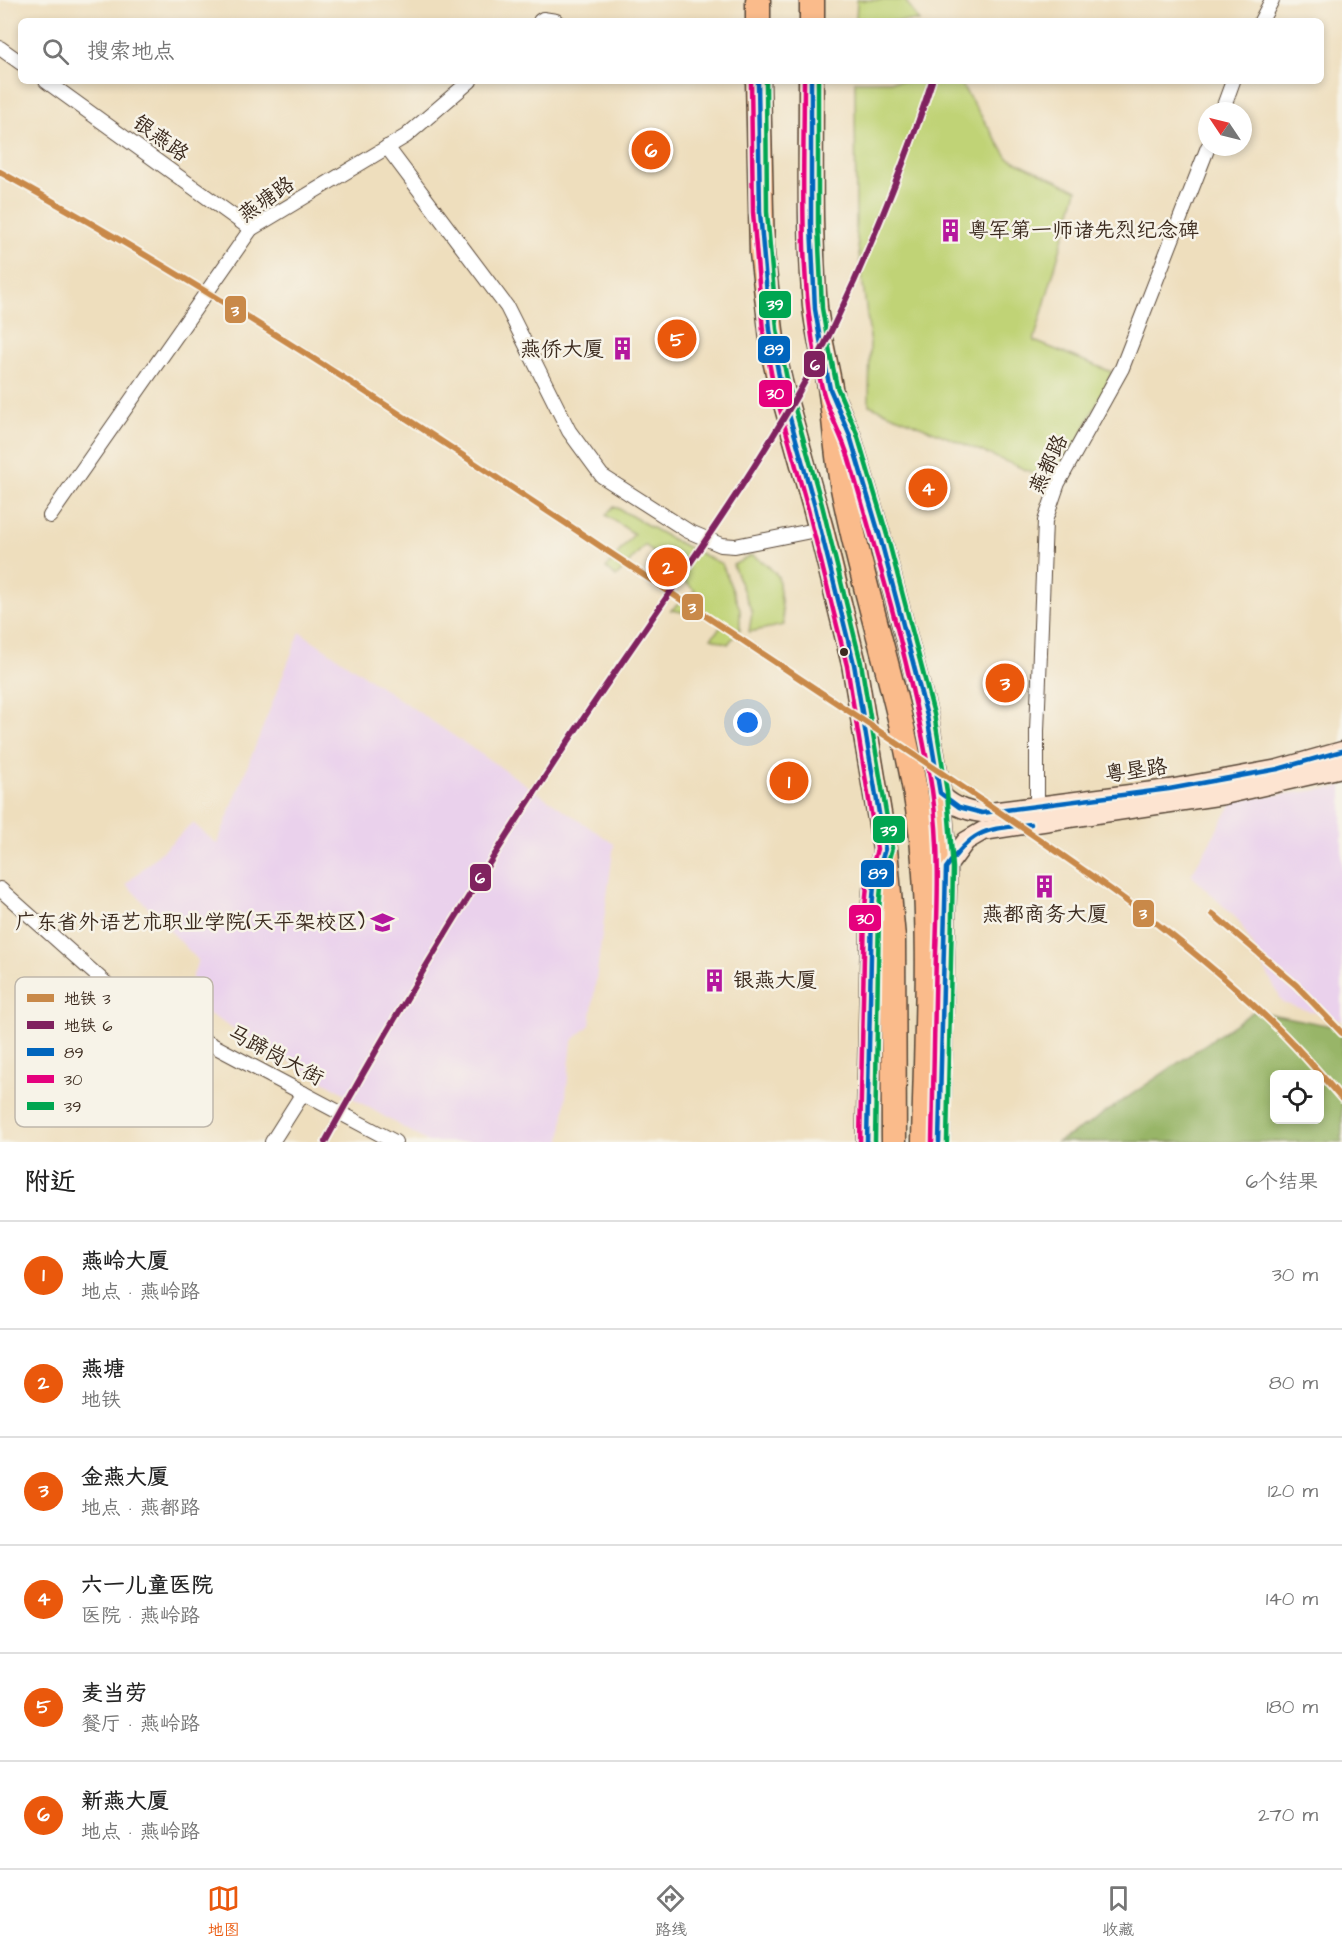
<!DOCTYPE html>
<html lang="zh">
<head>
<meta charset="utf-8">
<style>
	:root { --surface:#fff; --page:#f6f6f6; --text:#222; --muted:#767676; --line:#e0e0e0; --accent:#ea580c }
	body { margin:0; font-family:"Architects Daughter","LXGW WenKai TC",sans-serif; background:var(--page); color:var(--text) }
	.controls { position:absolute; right:18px; bottom:18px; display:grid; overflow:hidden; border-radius:9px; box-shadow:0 3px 9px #0003 }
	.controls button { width:54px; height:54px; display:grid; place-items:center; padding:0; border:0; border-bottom:2px solid var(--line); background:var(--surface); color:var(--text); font:30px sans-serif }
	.compass { position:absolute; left:1198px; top:102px; width:54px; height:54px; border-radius:50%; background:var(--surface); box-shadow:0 3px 9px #0003; rotate:305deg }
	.you { position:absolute; left:748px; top:723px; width:21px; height:21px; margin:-15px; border:4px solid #fff; border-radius:50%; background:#1a73e8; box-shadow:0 0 0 9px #1a73e833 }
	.badge { display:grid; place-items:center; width:39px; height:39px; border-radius:50%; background:var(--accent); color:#fff; font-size:20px; font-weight:700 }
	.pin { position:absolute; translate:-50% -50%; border:3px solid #fff; box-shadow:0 2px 6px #0006 }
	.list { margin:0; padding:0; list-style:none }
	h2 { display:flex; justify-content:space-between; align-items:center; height:78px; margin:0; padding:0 24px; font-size:26px }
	h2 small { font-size:20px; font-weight:400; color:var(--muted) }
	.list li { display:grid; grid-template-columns:39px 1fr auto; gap:18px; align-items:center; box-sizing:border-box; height:108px; padding:0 24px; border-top:2px solid var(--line) }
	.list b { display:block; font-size:22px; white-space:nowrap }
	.list p { margin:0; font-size:20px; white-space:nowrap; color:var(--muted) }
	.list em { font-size:20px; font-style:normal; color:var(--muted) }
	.icon { flex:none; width:33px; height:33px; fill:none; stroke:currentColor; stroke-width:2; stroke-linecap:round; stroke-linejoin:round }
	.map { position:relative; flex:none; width:1342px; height:1142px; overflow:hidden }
	.search { position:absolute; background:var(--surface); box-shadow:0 3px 9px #0003; left:18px; right:18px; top:18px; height:66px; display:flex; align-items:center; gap:15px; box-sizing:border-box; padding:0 21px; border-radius:9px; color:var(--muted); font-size:22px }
	.sheet { height:726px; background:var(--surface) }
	nav { display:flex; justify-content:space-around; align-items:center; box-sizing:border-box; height:84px; border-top:2px solid var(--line); background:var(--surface); font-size:16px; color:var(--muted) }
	nav a { display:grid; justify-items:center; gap:3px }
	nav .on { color:var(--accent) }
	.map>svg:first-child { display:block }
	.built { fill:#ead1ec }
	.green { fill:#c0d376; stroke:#7e7e4a; stroke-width:1.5 }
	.forest { fill:#98b567; stroke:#6a7042; stroke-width:1.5; fill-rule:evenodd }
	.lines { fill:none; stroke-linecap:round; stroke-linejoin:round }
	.street-casing { stroke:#564536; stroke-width:16 }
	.secondary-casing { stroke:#564536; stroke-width:21 }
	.primary-casing { stroke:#564536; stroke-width:24 }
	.highway-casing { stroke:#564536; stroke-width:27 }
	.street { stroke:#fff; stroke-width:14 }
	.secondary { stroke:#fde4d1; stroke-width:18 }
	.primary { stroke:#fabb8b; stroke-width:21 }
	.highway { stroke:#fabb8b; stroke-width:24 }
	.bus-1-casing { stroke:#f7f3e8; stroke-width:9 }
	.bus-2-casing { stroke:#f7f3e8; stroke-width:9 }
	.bus-3-casing { stroke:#f7f3e8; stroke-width:9 }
	.bus-1 { stroke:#0065bd; stroke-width:4.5 }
	.bus-2 { stroke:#e5007d; stroke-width:4.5 }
	.bus-3 { stroke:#00a651; stroke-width:4.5 }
	.metro-1-casing { stroke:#f7f3e8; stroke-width:10 }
	.metro-2-casing { stroke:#f7f3e8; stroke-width:10 }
	.metro-1 { stroke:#c98949; stroke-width:6 }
	.metro-2 { stroke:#80225f; stroke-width:6 }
	.bus-dot { fill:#3b2a1e; stroke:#f7f3e8; stroke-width:2 }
	.labels { text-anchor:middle; stroke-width:5; stroke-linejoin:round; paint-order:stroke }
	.street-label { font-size:21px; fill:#3b2a1e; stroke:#f7f3e8 }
	.poi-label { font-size:21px; fill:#3b2a1e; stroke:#f7f3e8; text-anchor:start }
	.key { fill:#f7f3e8; stroke:#bfb7ab; stroke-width:1.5 }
	.key-label { font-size:16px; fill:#3b2a1e }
	.line-badge { stroke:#f7f3e8; stroke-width:2 }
	.badge-label { font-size:16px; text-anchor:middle; font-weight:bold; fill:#fff }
</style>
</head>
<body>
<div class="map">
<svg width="1342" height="1142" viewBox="0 0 1342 1142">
	<rect width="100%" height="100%" fill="#f7f3e8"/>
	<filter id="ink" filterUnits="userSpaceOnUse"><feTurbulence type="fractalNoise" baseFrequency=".0167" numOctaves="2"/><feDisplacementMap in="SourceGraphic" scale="12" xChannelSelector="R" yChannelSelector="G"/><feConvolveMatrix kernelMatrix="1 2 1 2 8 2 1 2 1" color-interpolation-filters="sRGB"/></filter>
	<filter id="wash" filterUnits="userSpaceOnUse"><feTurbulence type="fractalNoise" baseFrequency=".008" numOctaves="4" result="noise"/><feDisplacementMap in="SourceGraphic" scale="24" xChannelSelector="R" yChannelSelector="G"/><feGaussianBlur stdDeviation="1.35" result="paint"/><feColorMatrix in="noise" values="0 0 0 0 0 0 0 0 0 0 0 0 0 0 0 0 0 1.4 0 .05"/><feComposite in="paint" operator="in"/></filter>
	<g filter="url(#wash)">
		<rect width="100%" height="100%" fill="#eedebd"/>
		<!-- built -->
		<g class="built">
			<polygon points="300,632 614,844 590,1025 572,1041 561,1142 428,1142 185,1000 198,960 126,884 193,823 217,844"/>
			<polygon points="1342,785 1342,1021 1283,1003 1239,921 1191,875 1234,800 1335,788"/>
		</g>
		<!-- green -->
		<g class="green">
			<polygon points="857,0 905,0 919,21 856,21"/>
			<polygon points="855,81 959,81 1008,158 1077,190 1034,341 1112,372 1058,483 869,405 870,338 856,231"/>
			<polygon points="614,506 675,541 722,564 740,609 740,629 728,644 711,638 722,626 711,617 671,610 695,591 645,545 616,577 606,568 634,534 606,515"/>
			<polygon points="752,555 767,565 778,576 784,625 749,632 752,612 733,565"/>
		</g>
		<!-- forest -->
		<path class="forest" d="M1254,1011L1342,1028V1142H1057L1087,1125ZM1274,1074H1320V1120H1274Z"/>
	</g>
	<g filter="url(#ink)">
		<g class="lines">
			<defs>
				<g id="street">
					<polyline points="540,21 543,19 556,21"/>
					<polyline points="1261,21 1272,0"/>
					<polyline points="0,48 21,63"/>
					<polyline points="46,81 251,229"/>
					<polyline points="1222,111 1233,81"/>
					<polyline points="387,147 507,307 569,431 602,476 688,531 721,545 735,546 821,529"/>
					<polyline points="50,516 251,229 406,136 470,81"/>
					<polyline points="1037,815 1037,731 1045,521 1058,483 1122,368 1208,147"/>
					<polyline points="0,889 120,996 395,1142"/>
					<polyline points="272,1142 303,1093"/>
				</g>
				<g id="secondary">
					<path d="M940,793C951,806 965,811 982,813L1169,789L1278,769L1342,751"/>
					<polyline points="946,868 966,841 983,831 1224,795 1342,768"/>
				</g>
				<g id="primary">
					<polyline points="836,403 850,436 880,537 927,716 940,793 946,868 939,1142"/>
					<polyline points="867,1142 872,909 874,886 884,852"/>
				</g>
				<g id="highway">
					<polyline points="758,21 758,0"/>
					<polyline points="812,21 812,0"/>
					<polyline points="758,81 762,253 774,356 781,386 821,529 854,664 885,849 893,938 894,1142"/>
					<path d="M811,81C811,156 809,232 815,307C818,334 825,360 830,387C835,419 836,451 842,483C864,599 906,712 921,830C933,933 926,1038 924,1142"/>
				</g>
			</defs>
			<!-- street casing -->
			<use href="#street" class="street-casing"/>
			<!-- secondary casing -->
			<use href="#secondary" class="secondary-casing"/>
			<!-- primary casing -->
			<use href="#primary" class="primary-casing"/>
			<!-- highway casing -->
			<use href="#highway" class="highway-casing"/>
			<!-- street -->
			<use href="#street" class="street"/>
			<!-- secondary -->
			<use href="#secondary" class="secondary"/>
			<!-- primary -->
			<use href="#primary" class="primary"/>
			<!-- highway -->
			<use href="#highway" class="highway"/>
			<defs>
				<g id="bus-1">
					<polyline points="758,81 760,212 770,330 781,386 815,507 854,664 885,849 874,886 872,909 867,1142"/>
					<polyline points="811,81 811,224 815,309 820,339 830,389 850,436 880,537 927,716 940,793 959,807 982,813 1169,789 1278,769 1342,751"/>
					<path d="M939,1142L946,868C974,828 985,830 1031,824"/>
				</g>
				<g id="bus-2">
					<polyline points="751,81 753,212 763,331 774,388 808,509 847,666 877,849 867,885 865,908 860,1142"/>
					<path d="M804,81C804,183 797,288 822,388C828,413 842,435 849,459C881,568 914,678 932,790C940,844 938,898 936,952C935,1015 933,1079 932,1142"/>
				</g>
				<g id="bus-3">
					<polyline points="766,81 767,212 777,329 788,384 822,505 861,663 892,848 881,887 879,909 875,1142"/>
					<polyline points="818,81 818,224 822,308 827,338 837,387 857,434 887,535 934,714 947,792 953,868 947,1142"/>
				</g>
			</defs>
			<!-- bus-1 casing -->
			<use href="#bus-1" class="bus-1-casing"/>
			<!-- bus-2 casing -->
			<use href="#bus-2" class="bus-2-casing"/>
			<!-- bus-3 casing -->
			<use href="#bus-3" class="bus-3-casing"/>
			<!-- bus-1 -->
			<use href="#bus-1" class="bus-1"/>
			<!-- bus-2 -->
			<use href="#bus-2" class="bus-2"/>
			<!-- bus-3 -->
			<use href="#bus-3" class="bus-3"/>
			<defs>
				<g id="metro-1">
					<path d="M0,172C252,310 490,474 730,632C814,688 899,744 983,801C1080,867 1179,933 1264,1015C1292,1041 1317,1070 1342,1099"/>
					<polyline points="1213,914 1296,985 1342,1033"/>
				</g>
				<path id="metro-2" d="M325,1142C402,1001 486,865 575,731C653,614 739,500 808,376C825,346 839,314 854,282C883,216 910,150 932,81"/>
			</defs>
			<!-- metro-1 casing -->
			<use href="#metro-1" class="metro-1-casing"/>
			<!-- metro-2 casing -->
			<use href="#metro-2" class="metro-2-casing"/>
			<!-- metro-1 -->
			<use href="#metro-1" class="metro-1"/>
			<!-- metro-2 -->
			<use href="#metro-2" class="metro-2"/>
		</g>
	</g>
	<!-- icons -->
	<defs>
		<symbol id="building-bare" viewBox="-9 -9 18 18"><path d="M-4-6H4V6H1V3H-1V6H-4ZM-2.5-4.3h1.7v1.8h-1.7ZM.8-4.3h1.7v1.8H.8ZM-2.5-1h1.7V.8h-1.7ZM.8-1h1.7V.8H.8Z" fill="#b5179e" stroke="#f7f3e8" stroke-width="2.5" paint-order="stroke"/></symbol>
		<symbol id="school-bare" viewBox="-9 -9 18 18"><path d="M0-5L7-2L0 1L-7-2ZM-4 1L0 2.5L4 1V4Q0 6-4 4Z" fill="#b5179e" stroke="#f7f3e8" stroke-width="2.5" paint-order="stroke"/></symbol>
	</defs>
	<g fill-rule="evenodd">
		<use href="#building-bare" x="934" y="214" width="33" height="33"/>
		<use href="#building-bare" x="606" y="332" width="33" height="33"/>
		<use href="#building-bare" x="1028" y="870" width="33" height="33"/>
		<use href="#school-bare" x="366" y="906" width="33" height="33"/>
		<use href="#building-bare" x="698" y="964" width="33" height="33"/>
	</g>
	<!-- markers -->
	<circle class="bus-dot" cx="844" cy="652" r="5"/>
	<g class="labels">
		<!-- street labels -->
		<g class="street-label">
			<text transform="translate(161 138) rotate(36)" y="7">银燕路</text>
			<text transform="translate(266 199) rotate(-35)" y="7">燕塘路</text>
			<text transform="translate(1048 464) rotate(-65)" y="7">燕都路</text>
			<text transform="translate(1136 770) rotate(-8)" y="7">粤垦路</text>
			<text transform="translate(276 1055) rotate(28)" y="7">马蹄岗大街</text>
		</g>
		<!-- poi labels -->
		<g class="poi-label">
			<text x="968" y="237">粤军第一师诸先烈纪念碑</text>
			<text x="604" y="356" text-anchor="end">燕侨大厦</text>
			<text x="1045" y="921" text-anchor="middle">燕都商务大厦</text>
			<text x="365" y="929" text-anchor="end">广东省外语艺术职业学院(天平架校区)</text>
			<text x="733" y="987">银燕大厦</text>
		</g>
	</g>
	<!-- legend -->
	<rect x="15" y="977" width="198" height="150" rx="9" class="key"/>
	<rect x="27" y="994" width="27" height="8" fill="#c98949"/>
	<rect x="27" y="1021" width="27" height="8" fill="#80225f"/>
	<rect x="27" y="1048" width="27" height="8" fill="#0065bd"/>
	<rect x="27" y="1075" width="27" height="8" fill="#e5007d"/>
	<rect x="27" y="1102" width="27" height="8" fill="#00a651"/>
	<g class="key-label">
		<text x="64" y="1004">地铁 3</text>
		<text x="64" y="1031">地铁 6</text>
		<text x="64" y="1058">89</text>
		<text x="64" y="1085">30</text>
		<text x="64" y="1112">39</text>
	</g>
	<g class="line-badge">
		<rect x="758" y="290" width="34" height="29" rx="6" fill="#00a651"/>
		<rect x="224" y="295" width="23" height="29" rx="6" fill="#c98949"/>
		<rect x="757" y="335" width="34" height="29" rx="6" fill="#0065bd"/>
		<rect x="803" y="350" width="23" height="28" rx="6" fill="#80225f"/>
		<rect x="758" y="379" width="35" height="29" rx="6" fill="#e5007d"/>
		<rect x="681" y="593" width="23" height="28" rx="6" fill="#c98949"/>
		<rect x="872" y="815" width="34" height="29" rx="6" fill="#00a651"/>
		<rect x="860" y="859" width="35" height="29" rx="6" fill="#0065bd"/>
		<rect x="469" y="863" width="23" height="29" rx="6" fill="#80225f"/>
		<rect x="1132" y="899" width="23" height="29" rx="6" fill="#c98949"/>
		<rect x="848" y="904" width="34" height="28" rx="6" fill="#e5007d"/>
	</g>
	<g class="badge-label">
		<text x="775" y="310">39</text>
		<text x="235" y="316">3</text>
		<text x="774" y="355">89</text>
		<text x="815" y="370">6</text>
		<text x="775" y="399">30</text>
		<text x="692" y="613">3</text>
		<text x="889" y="836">39</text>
		<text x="878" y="879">89</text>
		<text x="480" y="883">6</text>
		<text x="1143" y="919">3</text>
		<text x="865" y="924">30</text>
	</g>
</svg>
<div class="controls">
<button><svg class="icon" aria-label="locate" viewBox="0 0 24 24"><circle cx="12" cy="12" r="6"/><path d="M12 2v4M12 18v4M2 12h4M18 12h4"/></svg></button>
</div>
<svg class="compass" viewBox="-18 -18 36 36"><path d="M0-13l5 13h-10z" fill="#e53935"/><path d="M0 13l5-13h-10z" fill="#767676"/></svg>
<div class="you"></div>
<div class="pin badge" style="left:789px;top:781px">1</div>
<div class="pin badge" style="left:668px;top:567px">2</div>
<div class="pin badge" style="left:1005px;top:683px">3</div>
<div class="pin badge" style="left:928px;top:488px">4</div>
<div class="pin badge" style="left:677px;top:339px">5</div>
<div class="pin badge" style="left:651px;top:150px">6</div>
<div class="search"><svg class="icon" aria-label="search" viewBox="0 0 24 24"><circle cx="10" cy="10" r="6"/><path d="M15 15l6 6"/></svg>搜索地点</div>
</div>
<section class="sheet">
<h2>附近<small>6个结果</small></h2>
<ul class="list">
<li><span class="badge">1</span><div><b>燕岭大厦</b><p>地点 · 燕岭路</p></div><em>30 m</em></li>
<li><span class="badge">2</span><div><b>燕塘</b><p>地铁</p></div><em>80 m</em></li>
<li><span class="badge">3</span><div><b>金燕大厦</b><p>地点 · 燕都路</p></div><em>120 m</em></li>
<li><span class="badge">4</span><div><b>六一儿童医院</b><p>医院 · 燕岭路</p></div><em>140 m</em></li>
<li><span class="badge">5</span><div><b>麦当劳</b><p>餐厅 · 燕岭路</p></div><em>180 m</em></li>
<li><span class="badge">6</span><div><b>新燕大厦</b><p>地点 · 燕岭路</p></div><em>270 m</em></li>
</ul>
</section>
<nav>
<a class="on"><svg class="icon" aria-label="map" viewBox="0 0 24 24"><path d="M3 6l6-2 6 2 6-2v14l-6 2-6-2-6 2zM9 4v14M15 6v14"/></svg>地图</a>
<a><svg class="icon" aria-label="directions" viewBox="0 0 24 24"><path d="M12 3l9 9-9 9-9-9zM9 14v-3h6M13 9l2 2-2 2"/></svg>路线</a>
<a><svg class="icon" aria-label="saved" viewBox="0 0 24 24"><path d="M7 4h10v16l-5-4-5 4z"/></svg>收藏</a>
</nav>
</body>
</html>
